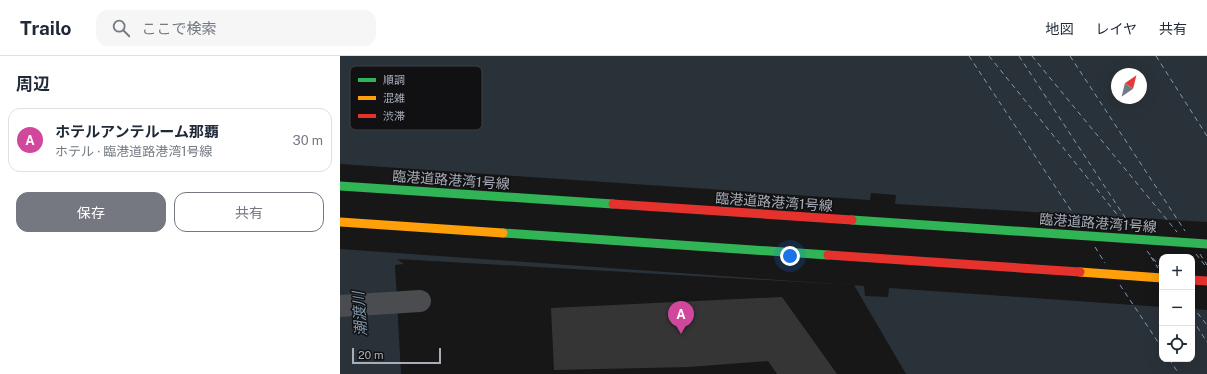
<!DOCTYPE html>
<html lang="ja">
<head>
<meta charset="utf-8">
<style>
	:root { --surface:#fff; --page:#f6f6f7; --text:#1f2937; --muted:#747a83; --line:#e0e1e3; --accent:#757880 }
	body { margin:0; font-family:"Public Sans","Noto Sans JP",sans-serif; background:var(--page); color:var(--text) }
	.controls { position:absolute; right:12px; bottom:12px; display:grid; overflow:hidden; border-radius:8px; box-shadow:0 4px 16px #0002 }
	.controls button { width:36px; height:36px; display:grid; place-items:center; padding:0; border:0; border-bottom:1px solid var(--line); background:var(--surface); color:var(--text); font:20px sans-serif }
	.compass { position:absolute; left:771px; top:12px; width:36px; height:36px; border-radius:50%; background:var(--surface); box-shadow:0 4px 16px #0002; rotate:35deg }
	.scale { position:absolute; left:12px; bottom:10px; width:89px; box-sizing:border-box; padding-left:4px; border:2px solid #a8adb8; border-top:0; font-size:11px; line-height:14px; white-space:nowrap; color:#a8adb8; -webkit-text-stroke:3px #111113; paint-order:stroke }
	.you { position:absolute; left:450px; top:200px; width:14px; height:14px; margin:-10px; border:3px solid #fff; border-radius:50%; background:#1a73e8; box-shadow:0 0 0 6px #1a73e833 }
	.badge { display:grid; place-items:center; width:26px; height:26px; border-radius:50%; background:var(--accent); color:#fff; font-size:13px; font-weight:700 }
	.pin { position:absolute; translate:-50% -33px; filter:drop-shadow(0 1px 2px #0008) }
	.pin::after { content:''; position:absolute; top:21px; width:14px; height:12px; background:inherit; clip-path:polygon(0 0,100% 0,50% 100%) }
	.list { margin:0; padding:0; list-style:none }
	h2 { display:flex; justify-content:space-between; align-items:center; height:52px; margin:0; padding:0 16px; font-size:17px }
	h2 small { font-size:13px; font-weight:400; color:var(--muted) }
	.list li { display:grid; grid-template-columns:26px 1fr auto; gap:12px; align-items:center; box-sizing:border-box; height:64px; margin:0 8px 8px; padding:0 8px; border:1px solid var(--line); border-radius:12px }
	.list b { display:block; font-size:15px; white-space:nowrap }
	.list p { margin:0; font-size:13px; white-space:nowrap; color:var(--muted) }
	.list em { font-size:13px; font-style:normal; color:var(--muted) }
	.actions { display:flex; gap:8px; padding:12px 16px }
	.actions a { flex:1; padding:9px 0; border:1px solid var(--accent); border-radius:12px; text-align:center; font-size:14px; color:var(--accent) }
	.actions .main { background:var(--accent); color:#fff }
	.icon { flex:none; width:22px; height:22px; fill:none; stroke:currentColor; stroke-width:2; stroke-linecap:round; stroke-linejoin:round }
	.map { position:relative; flex:none; width:867px; height:318px; overflow:hidden }
	header { display:flex; align-items:center; gap:24px; box-sizing:border-box; height:56px; padding:0 20px; background:var(--surface); border-bottom:1px solid var(--line) }
	header strong { font-size:19px }
	nav { display:flex; gap:22px; margin-inline-start:auto; font-size:14px }
	.search { width:280px; height:36px; background:var(--page); display:flex; align-items:center; gap:10px; box-sizing:border-box; padding:0 14px; border-radius:12px; color:var(--muted); font-size:15px }
	main { display:flex }
	aside { flex:1; background:var(--surface) }
	.map>svg:first-child { display:block }
	.water { fill:#2a3239; fill-rule:evenodd }
	.pier { fill:#171717 }
	.lines { fill:none; stroke-linecap:round; stroke-linejoin:round }
	.ferry { stroke:#7f9bb3; stroke-width:1; stroke-dasharray:5 4; stroke-linecap:butt }
	.building { fill:#353536 }
	.street { stroke:#4b4c50; stroke-width:22 }
	.fast { stroke:#30b455; stroke-width:9 }
	.slow { stroke:#ff9f0a; stroke-width:9 }
	.jam { stroke:#e5322d; stroke-width:9 }
	.labels { text-anchor:middle; stroke-width:3; stroke-linejoin:round; paint-order:stroke }
	.street-label { font-size:14px; fill:#a8adb8; stroke:#111113 }
	.water-label { font-size:15px; font-style:italic; fill:#7f9bb3; stroke:#111113 }
	.key { fill:#111113; stroke:#3e4045; stroke-width:1 }
	.key-label { font-size:11px; fill:#a8adb8 }
</style>
</head>
<body>
<header>
<strong>Trailo</strong>
<div class="search"><svg class="icon" aria-label="search" viewBox="0 0 24 24"><circle cx="10" cy="10" r="6"/><path d="M15 15l6 6"/></svg>ここで検索</div>
<nav><a>地図</a><a>レイヤ</a><a>共有</a></nav>
</header>
<main>
<aside>
<h2>周辺<small></small></h2>
<ul class="list">
<li><span class="badge" style="background:#d1479c">A</span><div><b>ホテルアンテルーム那覇</b><p>ホテル · 臨港道路港湾1号線</p></div><em>30 m</em></li>
</ul>
<div class="actions"><a class="main">保存</a><a>共有</a></div>
</aside>
<div class="map">
<svg width="867" height="318" viewBox="0 0 867 318">
	<rect width="100%" height="100%" fill="#171717"/>
	<!-- water -->
	<path class="water" d="M0,0H867V318H566L514,229L57,203L64,208L55,209L61,318H0ZM777,18H801V42H777ZM822,201H852V303H822Z"/>
	<!-- pier -->
	<polygon class="pier" points="0,108 530,144 531,137 556,139 555,148 867,166 867,254 852,253 852,201 822,201 822,251 549,232 548,241 525,240 524,230 0,193"/>
	<g class="lines">
		<!-- ferry -->
		<g class="ferry">
			<polyline points="629,0 740,168"/>
			<polyline points="649,0 788,172"/>
			<polyline points="679,0 792,172"/>
			<polyline points="692,0 837,176"/>
			<polyline points="730,0 845,175"/>
			<polyline points="816,0 867,80"/>
			<polyline points="755,191 765,207"/>
			<polyline points="807,195 820,211"/>
			<polyline points="856,198 867,212"/>
			<polyline points="860,198 867,209"/>
			<polyline points="811,201 818,212"/>
			<polyline points="780,229 822,292"/>
			<polyline points="852,250 867,269"/>
			<polyline points="852,263 867,286"/>
			<polyline points="829,303 839,318"/>
		</g>
	</g>
	<!-- building -->
	<polygon class="building" points="442,241 497,318 437,318 428,305 349,311 214,314 211,252"/>
	<g class="lines">
		<!-- street -->
		<polyline class="street" points="0,250 80,245"/>
		<!-- fast -->
		<g class="fast">
			<polyline points="0,130 273,148"/>
			<polyline points="512,164 867,188"/>
			<polyline points="163,177 488,199"/>
		</g>
		<!-- slow -->
		<g class="slow">
			<polyline points="0,166 163,177"/>
			<polyline points="740,216 822,222"/>
		</g>
		<!-- jam -->
		<g class="jam">
			<polyline points="273,148 512,164"/>
			<polyline points="488,199 740,216"/>
			<polyline points="852,224 867,225"/>
		</g>
	</g>
	<g class="labels">
		<!-- street labels -->
		<g class="street-label">
			<text transform="translate(111 124) rotate(4)" y="5">臨港道路港湾1号線</text>
			<text transform="translate(434 146) rotate(4)" y="5">臨港道路港湾1号線</text>
			<text transform="translate(758 167) rotate(4)" y="5">臨港道路港湾1号線</text>
		</g>
		<!-- water labels -->
		<g class="water-label">
			<text transform="translate(20 258) rotate(-94)" y="5">潮渡川</text>
		</g>
	</g>
	<!-- legend -->
	<rect x="10" y="10" width="132" height="64" rx="6" class="key"/>
	<rect x="18" y="22" width="18" height="4" fill="#30b455"/>
	<rect x="18" y="40" width="18" height="4" fill="#ff9f0a"/>
	<rect x="18" y="58" width="18" height="4" fill="#e5322d"/>
	<g class="key-label">
		<text x="43" y="28">順調</text>
		<text x="43" y="46">混雑</text>
		<text x="43" y="64">渋滞</text>
	</g>
</svg>
<div class="controls">
<button>+</button>
<button>−</button>
<button><svg class="icon" aria-label="locate" viewBox="0 0 24 24"><circle cx="12" cy="12" r="6"/><path d="M12 2v4M12 18v4M2 12h4M18 12h4"/></svg></button>
</div>
<svg class="compass" viewBox="-18 -18 36 36"><path d="M0-13l5 13h-10z" fill="#e53935"/><path d="M0 13l5-13h-10z" fill="#747a83"/></svg>
<div class="scale">20 m</div>
<div class="you"></div>
<div class="pin badge" style="left:341px;top:278px;background:#d1479c">A</div>
</div>
</main>
</body>
</html>
